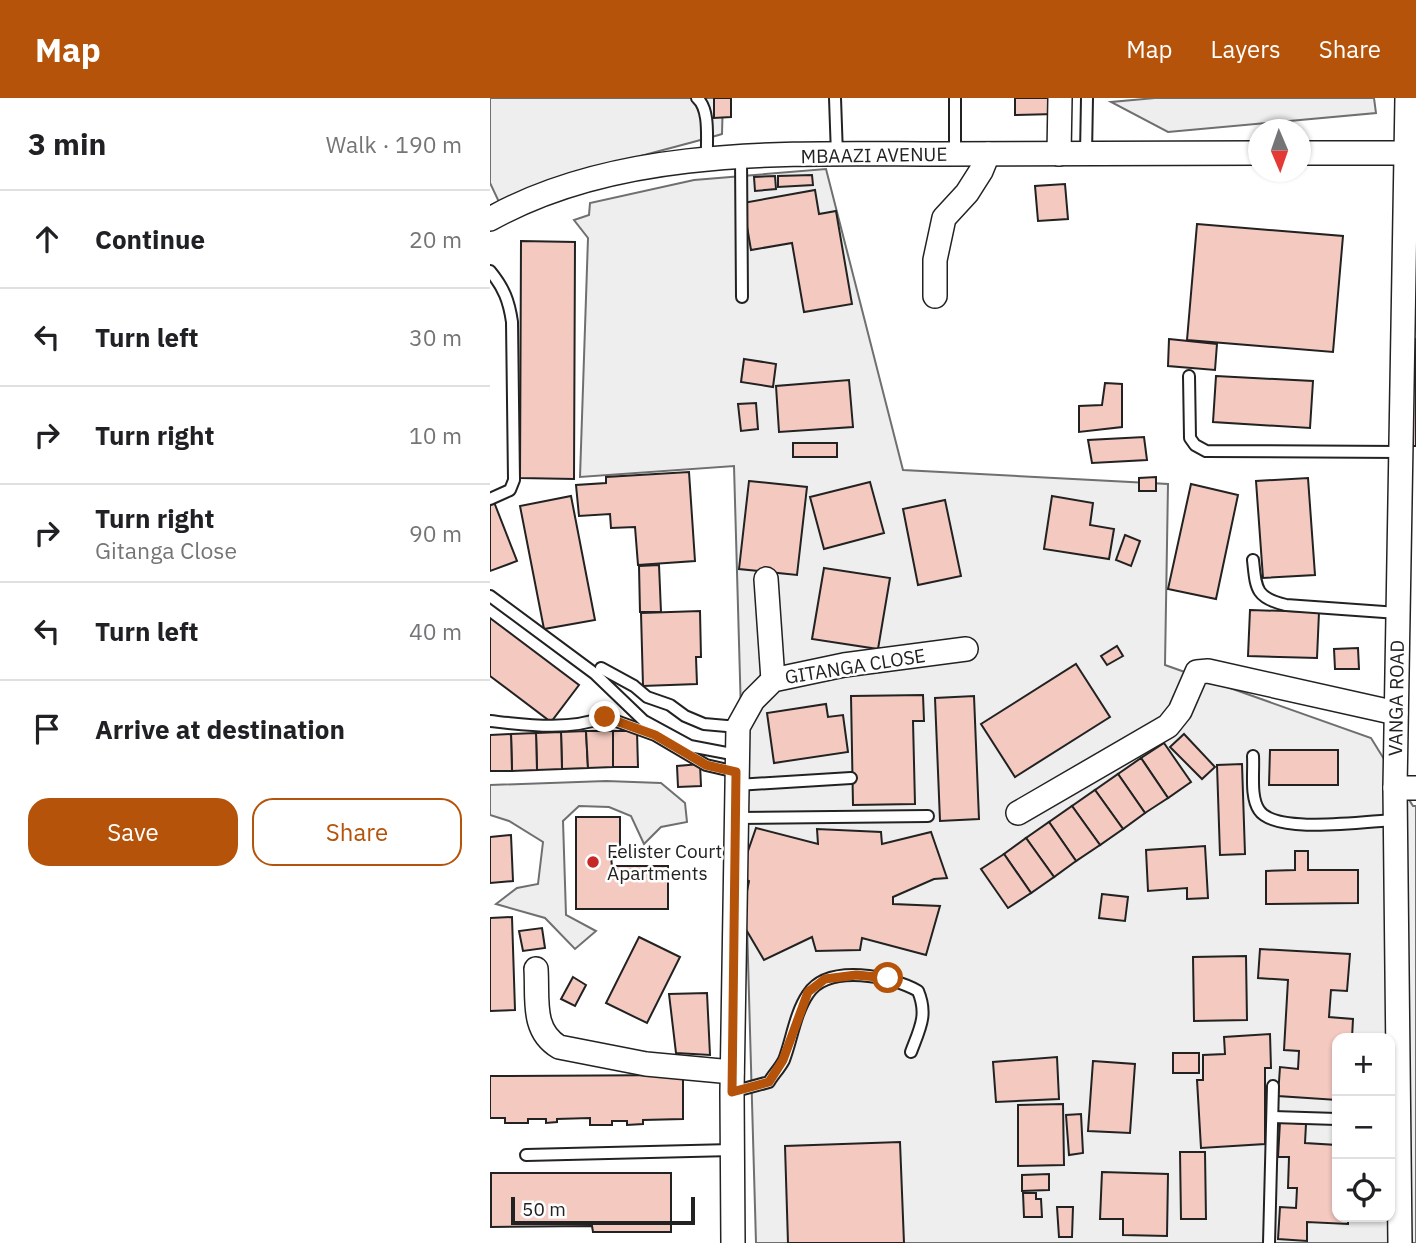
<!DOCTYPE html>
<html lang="en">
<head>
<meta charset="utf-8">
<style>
	:root { --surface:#fff; --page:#f6f6f6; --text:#202124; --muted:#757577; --line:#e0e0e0; --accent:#b45309 }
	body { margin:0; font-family:"IBM Plex Sans",sans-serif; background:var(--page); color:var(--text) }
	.controls { position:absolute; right:21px; bottom:21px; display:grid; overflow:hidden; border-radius:14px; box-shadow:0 2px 5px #0004 }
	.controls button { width:63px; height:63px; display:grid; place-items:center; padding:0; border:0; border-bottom:2px solid var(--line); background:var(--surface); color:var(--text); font:35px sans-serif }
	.compass { position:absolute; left:758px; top:21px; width:63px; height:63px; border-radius:50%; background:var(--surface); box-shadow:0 2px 5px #0004; rotate:178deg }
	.scale { position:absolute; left:21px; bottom:18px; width:184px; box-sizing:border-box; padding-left:7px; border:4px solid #222; border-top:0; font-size:19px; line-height:24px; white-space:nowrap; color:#222; -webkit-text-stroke:5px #fff; paint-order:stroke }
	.stop { position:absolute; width:21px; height:21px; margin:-16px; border:5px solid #b45309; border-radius:50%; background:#fff }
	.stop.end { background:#b45309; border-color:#fff; box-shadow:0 2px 7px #0008 }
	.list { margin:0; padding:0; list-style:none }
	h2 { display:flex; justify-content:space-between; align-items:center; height:91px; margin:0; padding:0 28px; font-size:30px }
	h2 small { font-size:23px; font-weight:400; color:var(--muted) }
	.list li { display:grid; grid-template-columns:46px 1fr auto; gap:21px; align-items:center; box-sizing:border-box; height:98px; padding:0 28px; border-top:2px solid var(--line) }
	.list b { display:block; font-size:26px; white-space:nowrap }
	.list p { margin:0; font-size:23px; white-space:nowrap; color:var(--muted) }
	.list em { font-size:23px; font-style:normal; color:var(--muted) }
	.actions { display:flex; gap:14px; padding:21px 28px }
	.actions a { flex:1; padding:16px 0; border:2px solid var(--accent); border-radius:21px; text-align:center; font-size:24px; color:var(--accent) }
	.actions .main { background:var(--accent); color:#fff }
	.icon { flex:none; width:38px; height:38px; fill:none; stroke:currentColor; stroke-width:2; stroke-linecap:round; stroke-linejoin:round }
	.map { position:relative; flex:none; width:926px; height:1145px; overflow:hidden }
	header { display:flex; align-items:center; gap:42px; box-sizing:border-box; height:98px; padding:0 35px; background:var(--accent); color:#fff }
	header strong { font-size:33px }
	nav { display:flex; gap:38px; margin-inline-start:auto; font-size:24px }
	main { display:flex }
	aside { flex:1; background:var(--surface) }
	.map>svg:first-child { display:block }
	.green { fill:#eee; stroke:#6f6f6f; stroke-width:2; fill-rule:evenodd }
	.building { fill:#f3c9c0; stroke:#222; stroke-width:2 }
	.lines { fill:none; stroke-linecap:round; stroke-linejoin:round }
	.lane-casing { stroke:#222; stroke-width:14 }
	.street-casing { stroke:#222; stroke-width:26 }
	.lane { stroke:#fff; stroke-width:10 }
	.street { stroke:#fff; stroke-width:23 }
	.route { stroke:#b45309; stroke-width:9 }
	.poi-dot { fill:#c62828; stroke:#fff; stroke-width:2.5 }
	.labels { text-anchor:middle; stroke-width:5; stroke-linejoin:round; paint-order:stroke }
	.street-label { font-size:19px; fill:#222; stroke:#fff }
	.poi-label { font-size:19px; fill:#222; stroke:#fff; text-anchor:start }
</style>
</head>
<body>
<header>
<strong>Map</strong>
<nav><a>Map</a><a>Layers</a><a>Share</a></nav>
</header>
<main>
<aside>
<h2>3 min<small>Walk · 190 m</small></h2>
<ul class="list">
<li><svg class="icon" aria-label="ahead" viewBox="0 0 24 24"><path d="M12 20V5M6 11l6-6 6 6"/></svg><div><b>Continue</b></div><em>20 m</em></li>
<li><svg class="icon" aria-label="left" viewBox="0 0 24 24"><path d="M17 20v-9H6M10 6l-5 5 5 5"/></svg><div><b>Turn left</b></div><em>30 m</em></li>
<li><svg class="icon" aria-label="right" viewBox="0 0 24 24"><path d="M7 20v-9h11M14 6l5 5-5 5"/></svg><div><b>Turn right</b></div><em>10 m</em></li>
<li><svg class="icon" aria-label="right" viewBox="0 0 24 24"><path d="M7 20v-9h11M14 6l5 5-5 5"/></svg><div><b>Turn right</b><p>Gitanga Close</p></div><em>90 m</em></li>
<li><svg class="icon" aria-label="left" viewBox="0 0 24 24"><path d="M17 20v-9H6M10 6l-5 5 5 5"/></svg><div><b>Turn left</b></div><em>40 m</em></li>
<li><svg class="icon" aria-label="arrive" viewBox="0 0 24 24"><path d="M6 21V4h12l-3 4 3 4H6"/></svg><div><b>Arrive at destination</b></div></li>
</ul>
<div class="actions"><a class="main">Save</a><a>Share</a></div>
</aside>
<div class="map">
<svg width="926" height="1145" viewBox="0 0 926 1145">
	<rect width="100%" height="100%" fill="#fff"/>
	<!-- green -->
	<g class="green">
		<path d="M0,0H233L232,36C158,57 81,74 9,104L0,85Z"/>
		<polygon points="665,0 884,0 886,15 678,34 621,4"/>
		<path d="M336,71L413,372L678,386L675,567L881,640L923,708H926V1145H266L244,368L90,379L98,140L84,122L99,117L100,105L204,82ZM847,940H900V1119H847Z"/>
		<polygon points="116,683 171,685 195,705 197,724 171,729 154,746 141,718 119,709 89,708 73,723 76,817 106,833 85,851 55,820 6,806 27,790 48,786 53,744 19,723 0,717 0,687"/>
	</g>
	<!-- building -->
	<g class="building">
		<polygon points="224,0 241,0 241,19 224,20"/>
		<polygon points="525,0 565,0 565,16 525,17"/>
		<polygon points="322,77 323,87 288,89 288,78"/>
		<polygon points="285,78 286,91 265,93 264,79"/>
		<polygon points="575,86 578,121 548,123 545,88"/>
		<polygon points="325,92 329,116 346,113 362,206 314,214 302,145 261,152 253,105"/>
		<polygon points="707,126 853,138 843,254 697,242"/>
		<polygon points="31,143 85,144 84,381 30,380"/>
		<polygon points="679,241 727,246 725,272 678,268"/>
		<rect x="923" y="241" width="3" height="107"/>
		<polygon points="254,261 286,266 283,289 251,284"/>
		<polygon points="726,278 823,283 820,330 723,324"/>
		<polygon points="359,282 363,329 289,334 286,288"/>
		<polygon points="615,285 632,286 632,329 589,334 589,308 612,307"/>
		<polygon points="266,305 268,331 251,333 248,306"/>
		<polygon points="654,339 657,362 602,365 598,342"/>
		<rect x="303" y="345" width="44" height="14"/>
		<polygon points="199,374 205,463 148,467 145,429 121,430 120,416 89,418 86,387 116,385 116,379"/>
		<polygon points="666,379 666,393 649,393 649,380"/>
		<polygon points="818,380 825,477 773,480 766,383"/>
		<polygon points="259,383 317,389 307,477 249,471"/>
		<polygon points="380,384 394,435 334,451 320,399"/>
		<polygon points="701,386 748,397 726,501 678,491"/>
		<polygon points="81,398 105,522 54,531 30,408"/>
		<polygon points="562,398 603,405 600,427 624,431 619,461 554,451"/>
		<polygon points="455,402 471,478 428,487 413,411"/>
		<polygon points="4,404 27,463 0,473 0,406"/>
		<polygon points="635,437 650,443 641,468 626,462"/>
		<polygon points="169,467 171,514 150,514 149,468"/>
		<polygon points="334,470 400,480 388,551 322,541"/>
		<polygon points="760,512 829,514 827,560 758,558"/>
		<polygon points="210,513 211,559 206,559 207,586 153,588 151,515"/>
		<polygon points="0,520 89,587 61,624 0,578"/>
		<polygon points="627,548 633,558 617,567 611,558"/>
		<polygon points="868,550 869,571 845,571 844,551"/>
		<polygon points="586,566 620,619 525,679 491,626"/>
		<polygon points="433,597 434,623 423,623 425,706 363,707 361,598"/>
		<polygon points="484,598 489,721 450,723 445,600"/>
		<polygon points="336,606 338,619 353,617 358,654 284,665 277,615"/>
		<polygon points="96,633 98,670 72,671 71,634"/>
		<polygon points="96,633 123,633 123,669 98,670"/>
		<polygon points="123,633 147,633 148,669 123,669"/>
		<polygon points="71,634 72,671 47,672 46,635"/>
		<polygon points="46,635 47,672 22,673 21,636"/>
		<polygon points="21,636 22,673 0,673 0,637"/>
		<polygon points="694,636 725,669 712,681 680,649"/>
		<polygon points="674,645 701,684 678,700 651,660"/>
		<polygon points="780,652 848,652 848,687 779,687"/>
		<polygon points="651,660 678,700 655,715 628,676"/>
		<polygon points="210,666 211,688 188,689 187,668"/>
		<polygon points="752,666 755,756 730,757 727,667"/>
		<polygon points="628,676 655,715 633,731 605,692"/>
		<polygon points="605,692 633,731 610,747 582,708"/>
		<polygon points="582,708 610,747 586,763 559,724"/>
		<polygon points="86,719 130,719 130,759 121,759 122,768 178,768 178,811 86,811"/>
		<polygon points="559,724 586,763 564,779 536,740"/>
		<polygon points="266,730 328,746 327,731 391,734 392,746 441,734 457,780 444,781 403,799 403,806 450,808 436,857 372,840 370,852 326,853 322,839 274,862 251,823 259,783 249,779"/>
		<polygon points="21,737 23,783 0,785 0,739"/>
		<polygon points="536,740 564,779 541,795 514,756"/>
		<polygon points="715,748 718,800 697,801 697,790 658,793 656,752"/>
		<polygon points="805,753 818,753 818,772 868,772 868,805 776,806 776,773 805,772"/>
		<polygon points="514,756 541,795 518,810 491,771"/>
		<polygon points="612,796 638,799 635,823 609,820"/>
		<polygon points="22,819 25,912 0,913 0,820"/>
		<polygon points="52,830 55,850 33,853 29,833"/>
		<polygon points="149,839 190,859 157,925 116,905"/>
		<polygon points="770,851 860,856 857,893 841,892 839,919 863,921 862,940 847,940 847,1002 788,998 790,969 808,971 809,953 794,952 798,882 768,880"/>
		<polygon points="756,858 757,922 704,923 703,859"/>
		<polygon points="83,879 96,887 85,908 71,901"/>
		<polygon points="217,895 220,957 186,955 179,896"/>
		<polygon points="780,936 781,970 775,970 775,1046 711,1050 707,982 713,982 713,957 735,956 734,939"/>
		<rect x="683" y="955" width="26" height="20"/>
		<polygon points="567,959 569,1001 506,1004 503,964"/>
		<polygon points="603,963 645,966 640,1035 598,1033"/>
		<polygon points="193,977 193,1021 153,1022 153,1026 137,1027 137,1023 122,1023 122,1027 100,1027 100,1020 67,1021 67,1024 56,1025 56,1021 38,1021 38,1025 15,1025 15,1020 0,1020 0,978"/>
		<polygon points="573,1006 574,1067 528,1068 528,1007"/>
		<polygon points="591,1016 593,1055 579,1057 576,1017"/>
		<polygon points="790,1024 816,1026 815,1045 847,1047 847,1119 858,1119 858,1126 817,1124 817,1143 788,1141 790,1109 806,1110 807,1090 798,1090 799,1059 788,1059"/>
		<polygon points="410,1044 414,1145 298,1145 295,1048"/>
		<polygon points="690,1054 715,1054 716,1121 691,1121"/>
		<polygon points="612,1074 678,1076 677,1138 633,1137 633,1121 610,1121"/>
		<polygon points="1,1075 181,1075 181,1134 103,1134 102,1128 1,1129"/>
		<polygon points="559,1076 559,1092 532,1093 532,1077"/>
		<polygon points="533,1095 546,1095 546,1101 551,1101 552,1119 534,1119"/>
		<polygon points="567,1109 583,1109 582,1139 569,1139"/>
	</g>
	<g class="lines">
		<defs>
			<g id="lane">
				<path d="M207,0C221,12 216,44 217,62"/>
				<polyline points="345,0 347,57"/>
				<polyline points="465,56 465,0"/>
				<polyline points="596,56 597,0"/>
				<polyline points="251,60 252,199"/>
				<path d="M0,173C14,190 19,203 22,224L24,382L20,392L0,401"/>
				<polyline points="699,278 700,340 705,347 716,353 911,354"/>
				<path d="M763,462C766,490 765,500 796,507L908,515"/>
				<polyline points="0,498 104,575 154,623 200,648 247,657"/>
				<polyline points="111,570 144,588 157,599 180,607 195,618 214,626 248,629"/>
				<path d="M0,623C37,627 79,633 115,619L165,637L216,667L246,674"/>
				<path d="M763,658C764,674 760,699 769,712C785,737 877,723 905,722"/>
				<polyline points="247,687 361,680"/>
				<polyline points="245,720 438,718"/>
				<path d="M242,994L279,984C283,977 290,970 294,962C302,941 305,915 318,896C338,865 402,878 428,893C438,917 430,930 421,954"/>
				<polyline points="783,1019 847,1021"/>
				<polyline points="36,1057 242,1052"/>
				<polyline points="779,1145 783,988"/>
			</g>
			<g id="street">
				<polyline points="810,55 926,55"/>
				<polyline points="569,56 570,0"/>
				<path d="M0,121C132,47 304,56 451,56C557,55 663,55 768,55"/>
				<polyline points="445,198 445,162 454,120 477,95 491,73 498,56"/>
				<polyline points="276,481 283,582"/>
				<polyline points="905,690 926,690"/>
				<polyline points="528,715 678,628 690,613 707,574 718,573 906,615"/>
				<path d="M46,871C48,901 41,932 69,949L156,966L242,974"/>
				<polyline points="243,1145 242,994 248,629 263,602 283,582 354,567 476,551"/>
				<polyline points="910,1145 905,690 917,0"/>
			</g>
		</defs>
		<!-- lane casing -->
		<use href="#lane" class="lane-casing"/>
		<!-- street casing -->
		<use href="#street" class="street-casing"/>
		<!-- lane -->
		<use href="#lane" class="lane"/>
		<!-- street -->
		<use href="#street" class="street"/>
	</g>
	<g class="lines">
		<!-- route -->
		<polyline class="route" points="115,619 165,637 216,667 246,674 242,994 279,984 293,962 318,894 335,881 366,877 398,880"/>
	</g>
	<!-- markers -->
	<circle class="poi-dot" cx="103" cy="764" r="7"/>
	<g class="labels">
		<!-- street labels -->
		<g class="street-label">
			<text transform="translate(384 57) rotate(-1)" y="7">MBAAZI AVENUE</text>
			<text transform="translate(365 568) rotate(-9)" y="7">GITANGA CLOSE</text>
			<text transform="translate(906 600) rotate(-89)" y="7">VANGA ROAD</text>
		</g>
		<!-- poi labels -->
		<g class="poi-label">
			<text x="117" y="760">Felister Court<tspan x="117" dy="22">Apartments</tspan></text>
		</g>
	</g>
</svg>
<div class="controls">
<button>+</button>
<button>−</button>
<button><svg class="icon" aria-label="locate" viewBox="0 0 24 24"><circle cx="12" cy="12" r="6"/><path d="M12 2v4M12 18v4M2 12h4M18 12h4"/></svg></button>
</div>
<svg class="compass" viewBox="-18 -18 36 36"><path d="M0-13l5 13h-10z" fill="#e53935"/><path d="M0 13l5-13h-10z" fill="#757577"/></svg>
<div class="scale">50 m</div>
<div class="stop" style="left:398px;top:880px"></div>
<div class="stop end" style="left:115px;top:619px"></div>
</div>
</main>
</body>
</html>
